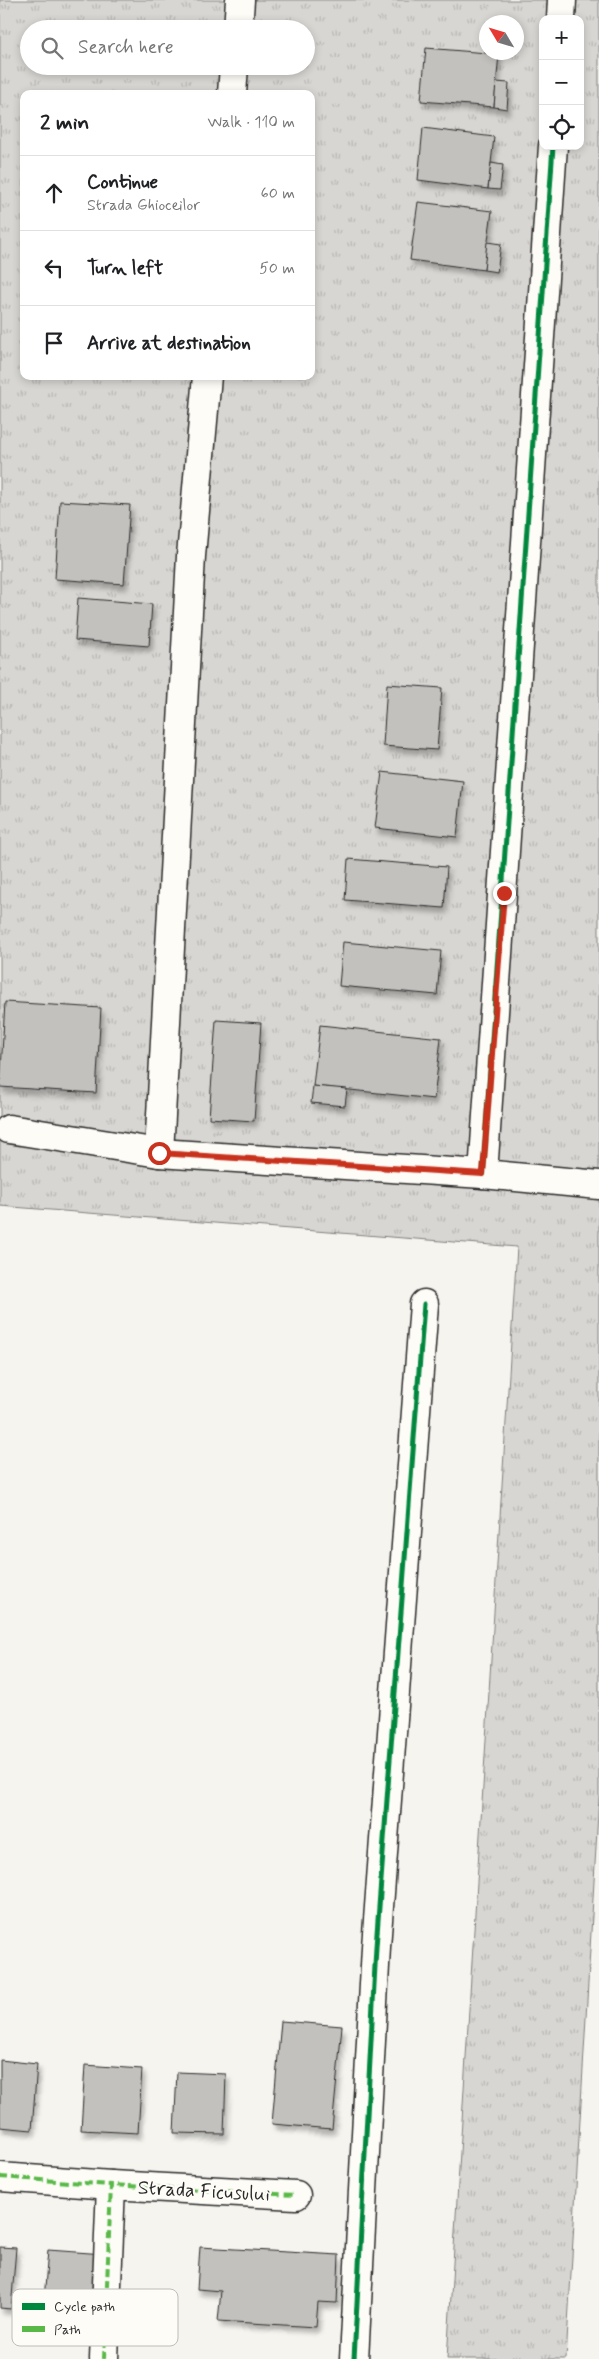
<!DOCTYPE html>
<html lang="en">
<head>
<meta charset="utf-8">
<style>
	:root { --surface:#fff; --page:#f2f2f2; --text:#202124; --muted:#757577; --line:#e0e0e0 }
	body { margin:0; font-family:Mynerve,sans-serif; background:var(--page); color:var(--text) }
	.controls { position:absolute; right:15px; top:15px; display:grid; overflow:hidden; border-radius:10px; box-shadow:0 2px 8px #0003 }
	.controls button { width:45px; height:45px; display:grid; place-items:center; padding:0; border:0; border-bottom:1px solid var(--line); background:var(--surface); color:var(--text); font:25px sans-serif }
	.compass { position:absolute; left:479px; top:15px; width:45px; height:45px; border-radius:50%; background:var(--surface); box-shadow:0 2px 8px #0003; rotate:308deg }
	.stop { position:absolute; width:15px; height:15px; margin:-11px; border:4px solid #c8321e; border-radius:50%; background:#fff }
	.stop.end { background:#c8321e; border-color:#fff; box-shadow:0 1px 5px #0008 }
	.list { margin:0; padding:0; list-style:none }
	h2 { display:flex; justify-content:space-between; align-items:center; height:65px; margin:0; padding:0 20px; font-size:21px }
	h2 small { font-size:16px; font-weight:400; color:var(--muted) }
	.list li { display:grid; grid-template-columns:32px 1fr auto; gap:15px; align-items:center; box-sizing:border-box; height:75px; padding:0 20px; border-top:1px solid var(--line) }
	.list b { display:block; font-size:19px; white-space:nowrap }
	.list p { margin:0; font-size:16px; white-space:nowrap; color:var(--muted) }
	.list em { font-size:16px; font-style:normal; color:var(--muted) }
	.icon { flex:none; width:28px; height:28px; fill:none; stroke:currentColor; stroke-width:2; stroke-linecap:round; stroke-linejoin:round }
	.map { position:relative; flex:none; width:599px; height:2359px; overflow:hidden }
	.search { position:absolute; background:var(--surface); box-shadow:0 2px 8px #0003; left:20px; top:20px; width:295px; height:55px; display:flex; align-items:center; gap:12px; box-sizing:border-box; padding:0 18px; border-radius:28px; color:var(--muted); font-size:19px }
	.panel { position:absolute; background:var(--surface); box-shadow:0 2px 8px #0003; left:20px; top:90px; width:295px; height:290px; border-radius:10px }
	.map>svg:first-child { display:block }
	.grass { fill:url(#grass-tufts); stroke:#81807e; fill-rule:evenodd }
	.building { fill:#c2c1be; stroke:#2b2b2b; filter:url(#shadow) }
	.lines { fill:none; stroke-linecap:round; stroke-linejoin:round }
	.street-casing { stroke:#2b2b2b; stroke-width:31 }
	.street { stroke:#fdfcf7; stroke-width:28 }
	.quiet { stroke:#58b947; stroke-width:4; stroke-dasharray:8 4; stroke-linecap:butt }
	.cycleway-casing { stroke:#fdfcf7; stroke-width:8 }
	.cycleway { stroke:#00873e; stroke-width:5 }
	.route { stroke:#c8321e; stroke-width:6 }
	.labels { text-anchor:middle; stroke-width:4.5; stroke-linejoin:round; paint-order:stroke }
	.street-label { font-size:20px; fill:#2b2b2b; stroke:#fdfcf7 }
	.key { fill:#fdfcf7; stroke:#bebdba; stroke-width:1 }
	.key-label { font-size:14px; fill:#2b2b2b }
</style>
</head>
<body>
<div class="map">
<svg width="599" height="2359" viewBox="0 0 599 2359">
	<defs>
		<pattern id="grass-tufts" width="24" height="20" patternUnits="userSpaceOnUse" patternTransform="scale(1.25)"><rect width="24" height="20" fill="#d7d6d2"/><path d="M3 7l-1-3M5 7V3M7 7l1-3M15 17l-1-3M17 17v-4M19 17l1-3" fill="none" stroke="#b9b8b4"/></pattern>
		<filter id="shadow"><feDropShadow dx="3" dy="5.5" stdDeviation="2.5" flood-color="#0004"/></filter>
	</defs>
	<rect width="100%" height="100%" fill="#f5f4ef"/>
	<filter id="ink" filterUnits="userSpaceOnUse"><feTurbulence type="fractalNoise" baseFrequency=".02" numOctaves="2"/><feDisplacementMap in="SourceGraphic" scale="10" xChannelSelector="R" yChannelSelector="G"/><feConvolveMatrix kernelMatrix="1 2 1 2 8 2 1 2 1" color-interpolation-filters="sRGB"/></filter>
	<g filter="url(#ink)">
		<!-- grass -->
		<path class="grass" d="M0,0H599V1796L566,2359H447L517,1247L0,1206ZM543,19H580V146H543ZM486,22H516V52H486ZM29,29H306V66H29ZM24,94H311V376H24Z"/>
		<!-- building -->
		<g class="building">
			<polygon points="426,48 499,54 494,107 421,101"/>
			<polygon points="496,82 509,83 507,109 494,107"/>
			<polygon points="423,128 494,137 488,189 418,180"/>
			<polygon points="491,163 503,165 500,190 488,189"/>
			<polygon points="418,202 492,211 484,270 410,260"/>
			<polygon points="487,242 501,244 497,272 484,270"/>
			<polygon points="60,501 130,505 124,584 55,579"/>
			<polygon points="78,598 152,604 149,646 75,640"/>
			<polygon points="387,684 442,688 437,750 383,746"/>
			<polygon points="382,772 463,781 457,837 375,828"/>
			<polygon points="348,859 447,867 444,908 345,900"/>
			<polygon points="343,942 441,951 437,995 339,986"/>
			<polygon points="5,1002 101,1008 96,1093 0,1087"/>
			<polygon points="216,1020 261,1023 254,1121 209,1118"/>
			<polygon points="320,1025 441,1038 434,1099 313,1086"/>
			<polygon points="313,1086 347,1089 345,1106 311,1103"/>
			<polygon points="281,2021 342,2026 332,2129 272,2124"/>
			<polygon points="0,2060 37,2064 32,2130 0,2127"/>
			<polygon points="85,2065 142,2069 138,2133 81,2130"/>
			<polygon points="177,2072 226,2074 224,2134 174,2133"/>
			<polygon points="0,2247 16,2248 11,2309 0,2308"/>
			<polygon points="200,2247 339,2255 337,2303 318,2302 316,2327 218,2321 221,2291 197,2289"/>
			<polygon points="48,2250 104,2254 99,2317 43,2313"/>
		</g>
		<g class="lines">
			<defs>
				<g id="street">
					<polyline points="561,19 562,0"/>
					<polyline points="238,29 240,0"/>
					<polyline points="232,94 234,66"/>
					<polyline points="9,1129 159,1153 483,1174 599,1185"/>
					<polyline points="159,1153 191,556 207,376"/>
					<polyline points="483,1174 553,146"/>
					<polyline points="0,2177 111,2185"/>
					<polyline points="104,2359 111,2185 296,2195"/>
					<polyline points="354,2359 376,1947 424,1304"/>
				</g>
			</defs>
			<!-- street casing -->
			<use href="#street" class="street-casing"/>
			<!-- street -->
			<use href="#street" class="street"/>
			<!-- quiet -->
			<g class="quiet">
				<polyline points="0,2177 111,2185"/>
				<polyline points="104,2359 111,2185 296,2195"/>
			</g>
			<defs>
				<g id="cycleway">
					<polyline points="483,1174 553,146"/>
					<polyline points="354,2359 376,1947 424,1304"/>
				</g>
			</defs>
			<!-- cycleway casing -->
			<use href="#cycleway" class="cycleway-casing"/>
			<!-- cycleway -->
			<use href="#cycleway" class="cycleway"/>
		</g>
	</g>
	<g class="lines" filter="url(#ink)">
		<!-- route -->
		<polyline class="route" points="159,1153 483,1174 504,893"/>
	</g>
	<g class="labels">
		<!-- street labels -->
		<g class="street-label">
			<text transform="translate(204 2190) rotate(3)" y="7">Strada Ficusului</text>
		</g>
	</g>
	<!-- legend -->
	<rect x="12" y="2289" width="166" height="57" rx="8" class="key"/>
	<rect x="22" y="2303" width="23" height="7" fill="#00873e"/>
	<rect x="22" y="2326" width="23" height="6" fill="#58b947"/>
	<g class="key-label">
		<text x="54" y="2311">Cycle path</text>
		<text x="54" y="2334">Path</text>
	</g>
</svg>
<div class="controls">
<button>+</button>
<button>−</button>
<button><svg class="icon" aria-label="locate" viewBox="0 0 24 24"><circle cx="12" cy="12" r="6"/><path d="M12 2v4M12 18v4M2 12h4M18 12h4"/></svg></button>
</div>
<svg class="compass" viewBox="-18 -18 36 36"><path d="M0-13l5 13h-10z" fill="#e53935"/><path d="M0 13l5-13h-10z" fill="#757577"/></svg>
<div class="stop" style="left:159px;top:1153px"></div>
<div class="stop end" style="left:504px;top:893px"></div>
<div class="search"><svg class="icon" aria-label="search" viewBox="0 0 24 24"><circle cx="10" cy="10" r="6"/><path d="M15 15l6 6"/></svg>Search here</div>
<section class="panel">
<h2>2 min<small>Walk · 110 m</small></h2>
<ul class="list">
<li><svg class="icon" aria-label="ahead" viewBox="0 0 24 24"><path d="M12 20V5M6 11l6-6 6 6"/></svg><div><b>Continue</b><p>Strada Ghioceilor</p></div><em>60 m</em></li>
<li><svg class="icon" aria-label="left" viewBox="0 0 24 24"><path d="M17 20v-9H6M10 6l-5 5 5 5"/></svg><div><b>Turn left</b></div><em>50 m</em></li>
<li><svg class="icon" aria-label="arrive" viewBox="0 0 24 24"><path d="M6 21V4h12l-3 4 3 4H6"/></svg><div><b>Arrive at destination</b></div></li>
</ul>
</section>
</div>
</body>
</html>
